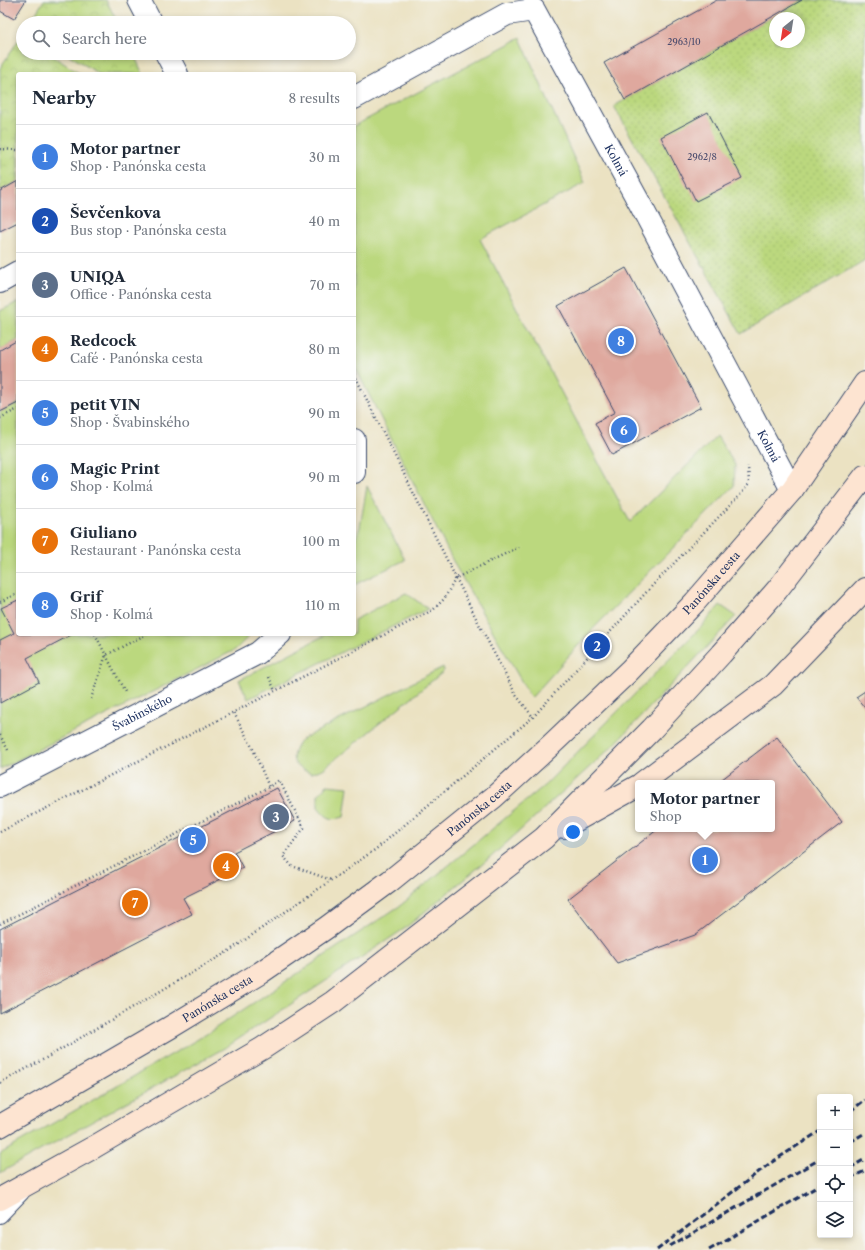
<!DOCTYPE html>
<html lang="en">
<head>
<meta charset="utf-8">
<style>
	:root { --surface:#fff; --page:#f6f6f7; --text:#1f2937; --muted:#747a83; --line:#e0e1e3; --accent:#ea580c }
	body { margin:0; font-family:"Libre Caslon Text",serif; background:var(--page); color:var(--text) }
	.controls { position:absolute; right:12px; bottom:12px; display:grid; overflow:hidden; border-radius:4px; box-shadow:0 2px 6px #0003 }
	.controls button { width:36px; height:36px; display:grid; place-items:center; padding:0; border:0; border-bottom:1px solid var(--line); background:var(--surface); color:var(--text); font:20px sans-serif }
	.compass { position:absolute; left:769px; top:12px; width:36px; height:36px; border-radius:50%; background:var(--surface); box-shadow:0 2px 6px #0003; rotate:210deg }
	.you { position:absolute; left:573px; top:832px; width:14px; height:14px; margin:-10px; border:3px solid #fff; border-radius:50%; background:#1a73e8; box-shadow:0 0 0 6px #1a73e833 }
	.badge { display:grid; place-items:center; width:26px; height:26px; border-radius:50%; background:var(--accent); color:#fff; font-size:13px; font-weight:700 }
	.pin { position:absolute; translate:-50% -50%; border:2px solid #fff; box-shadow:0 1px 4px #0006 }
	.popup { position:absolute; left:635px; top:780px; width:140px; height:52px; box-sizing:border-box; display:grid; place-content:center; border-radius:4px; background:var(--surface); filter:drop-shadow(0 1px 3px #0005); font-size:13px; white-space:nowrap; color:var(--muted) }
	.popup b { font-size:15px; color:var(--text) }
	.popup::after { content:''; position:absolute; left:50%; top:100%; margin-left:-8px; border:8px solid transparent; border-top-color:var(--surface) }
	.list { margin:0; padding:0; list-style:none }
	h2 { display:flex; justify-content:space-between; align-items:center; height:52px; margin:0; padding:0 16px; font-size:17px }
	h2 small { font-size:13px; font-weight:400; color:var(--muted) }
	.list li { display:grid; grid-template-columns:26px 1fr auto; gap:12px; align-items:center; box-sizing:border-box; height:64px; padding:0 16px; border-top:1px solid var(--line) }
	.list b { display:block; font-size:15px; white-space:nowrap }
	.list p { margin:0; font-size:13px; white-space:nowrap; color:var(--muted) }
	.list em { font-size:13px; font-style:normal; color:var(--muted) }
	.icon { flex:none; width:22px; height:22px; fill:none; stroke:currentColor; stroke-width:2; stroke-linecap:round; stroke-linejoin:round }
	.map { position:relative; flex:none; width:865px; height:1250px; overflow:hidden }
	.search { position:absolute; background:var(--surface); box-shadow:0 2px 6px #0003; left:16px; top:16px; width:340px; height:44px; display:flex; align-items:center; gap:10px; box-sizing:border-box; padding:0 14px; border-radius:22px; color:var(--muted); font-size:15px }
	.panel { position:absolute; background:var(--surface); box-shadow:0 2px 6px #0003; left:16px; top:72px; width:340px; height:564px; border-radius:4px }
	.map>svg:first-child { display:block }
	.grass { fill:#bbd87e; stroke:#6b846e }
	.park { fill:url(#park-crowns); stroke:#6b846e }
	.garden { fill:url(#garden-dots); stroke:#6b846e; fill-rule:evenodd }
	.building { fill:#dfa89e }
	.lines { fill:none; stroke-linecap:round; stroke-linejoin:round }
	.lane-casing { stroke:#3a4a6d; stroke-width:16 }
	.street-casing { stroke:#3a4a6d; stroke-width:24 }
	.secondary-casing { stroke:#3a4a6d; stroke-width:24 }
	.path { stroke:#3a4a6d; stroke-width:2.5; stroke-dasharray:1 3; stroke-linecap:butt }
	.lane { stroke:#fff; stroke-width:14 }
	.street { stroke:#fff; stroke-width:22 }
	.secondary { stroke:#fde4d1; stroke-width:22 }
	.rail { stroke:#1b2f5e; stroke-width:3; stroke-dasharray:6 3; stroke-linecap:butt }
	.labels { text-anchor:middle; stroke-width:3.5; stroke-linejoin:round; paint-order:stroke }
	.number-label { font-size:9px; fill:#4c4d6e }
	.street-label { font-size:11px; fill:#1b2f5e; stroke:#f6f6f2 }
</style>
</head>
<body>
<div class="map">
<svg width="865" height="1250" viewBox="0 0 865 1250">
	<defs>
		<pattern id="park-crowns" width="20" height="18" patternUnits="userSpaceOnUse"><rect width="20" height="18" fill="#bbd87e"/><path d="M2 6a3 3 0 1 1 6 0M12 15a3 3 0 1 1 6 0" fill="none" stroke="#a0ba6f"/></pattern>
		<pattern id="garden-dots" width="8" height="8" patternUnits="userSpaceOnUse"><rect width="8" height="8" fill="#bbd87e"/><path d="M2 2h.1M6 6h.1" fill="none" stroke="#a0ba6f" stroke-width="1.8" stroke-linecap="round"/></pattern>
	</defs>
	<rect width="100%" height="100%" fill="#f6f6f2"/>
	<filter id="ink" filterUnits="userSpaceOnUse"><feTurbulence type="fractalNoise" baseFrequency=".025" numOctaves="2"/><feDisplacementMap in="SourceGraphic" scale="8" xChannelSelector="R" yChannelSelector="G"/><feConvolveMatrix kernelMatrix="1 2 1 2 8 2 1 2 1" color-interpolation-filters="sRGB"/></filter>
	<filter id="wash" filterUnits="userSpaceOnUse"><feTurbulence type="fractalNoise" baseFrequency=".012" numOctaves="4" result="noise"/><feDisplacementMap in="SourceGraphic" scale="16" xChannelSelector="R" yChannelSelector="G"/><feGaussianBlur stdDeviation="0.9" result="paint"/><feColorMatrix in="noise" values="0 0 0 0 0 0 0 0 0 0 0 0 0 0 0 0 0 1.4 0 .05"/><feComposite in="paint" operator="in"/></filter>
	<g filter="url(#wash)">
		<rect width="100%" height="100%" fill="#ebe2c2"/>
		<!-- grass -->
		<g class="grass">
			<polygon points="520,38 585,183 480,239 630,522 717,436 735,465 734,486 593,629 531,698 456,567 354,365 354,126"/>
			<polygon points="18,302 18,340 0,350 0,311"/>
			<polygon points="18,403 18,634 251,634 235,650 0,769 0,412"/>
			<polygon points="367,486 405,560 354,585 354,543 360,527"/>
			<polygon points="406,593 428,609 248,699 239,680 327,634 354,634 354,620"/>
			<polygon points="720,605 736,616 615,744 491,857 404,929 228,1046 0,1173 0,1154 205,1035 401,905 545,785 703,625"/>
			<path d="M443,667L444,670L443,672L323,769L311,773C307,771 302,770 299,767C288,760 295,747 302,739Z"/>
			<path d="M327,785L348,787L344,817C330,821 327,818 318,807V795Z"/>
		</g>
		<!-- park -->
		<g class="park">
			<polygon points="44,0 106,0 118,23 30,23"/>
			<polygon points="21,36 23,37 23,53 48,53 80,74 18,74 18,181 0,191 0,68"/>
			<polygon points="66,53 133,53 143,74 99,74"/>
		</g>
		<!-- garden -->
		<path class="garden" d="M802,0H865V260L741,334L614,106ZM775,18H799V42H775Z"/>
		<g id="blocks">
			<!-- building -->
			<g class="building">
				<polygon points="0,0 26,0 14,19 0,11"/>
				<polygon points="717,0 802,0 625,100 604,63"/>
				<polygon points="708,112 742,178 696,201 689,187 687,188 661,137"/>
				<polygon points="18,181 18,222 0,231 0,191"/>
				<polygon points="626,268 701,407 612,455 595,423 615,412 558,306"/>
				<polygon points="18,340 18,403 0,412 0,350"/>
				<polygon points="18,600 18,634 73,634 27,658 39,682 0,703 0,640 14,633 1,608"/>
				<polygon points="865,691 865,708 856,697"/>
				<polygon points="777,737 842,822 695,935 617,963 568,899 658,829 772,829 772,783 717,783"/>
				<polygon points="277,788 295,821 234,852 243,868 183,898 192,914 0,1013 0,929"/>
			</g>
		</g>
	</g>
	<g filter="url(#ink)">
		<use href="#blocks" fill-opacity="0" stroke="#3a4a6d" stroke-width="1"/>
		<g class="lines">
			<defs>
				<polyline id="lane" points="0,1216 22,1193"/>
				<g id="street">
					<polyline points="139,0 151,23"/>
					<polyline points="166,53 177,74"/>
					<path id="s1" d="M354,98L507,14L534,10L640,204L792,490"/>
					<polyline points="0,282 18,272"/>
					<polyline points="354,440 354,472"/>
					<path id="s2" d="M0,786L258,653L280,634"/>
				</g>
				<g id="secondary">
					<polyline points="642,783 773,685 865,589"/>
					<polyline points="564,827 638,786"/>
					<path id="s3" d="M0,1126L169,1028L260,973L326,928L390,881L494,797L552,744L629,671L695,602L792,490L865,383"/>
					<polyline points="0,1199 94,1147 263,1048 333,1002 544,838 652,729 721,654 777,590 865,476"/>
				</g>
			</defs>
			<!-- lane casing -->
			<use href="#lane" class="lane-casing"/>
			<!-- street casing -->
			<use href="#street" class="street-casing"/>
			<!-- secondary casing -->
			<use href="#secondary" class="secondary-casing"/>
			<!-- path -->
			<g class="path">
				<polyline points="0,149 18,150"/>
				<polyline points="354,374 481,628 516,695 533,717"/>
				<polyline points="0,418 18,409"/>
				<polyline points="0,602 18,593"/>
				<polyline points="95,634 125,692"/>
				<polyline points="269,677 275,691"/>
				<polyline points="91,699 106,655 147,634"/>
				<polyline points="234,713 253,749 269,787 279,780 304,828 283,856 292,866 331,880"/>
				<polyline points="0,735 9,752"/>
				<polyline points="0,832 433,610 444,599 456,578 519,547"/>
				<polyline points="0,924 269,787"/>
				<polyline points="0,1083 46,1058 229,951 376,849 533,717 652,586 740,495 749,484 748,466"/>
			</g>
			<!-- lane -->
			<use href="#lane" class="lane"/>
			<!-- street -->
			<use href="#street" class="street"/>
			<!-- secondary -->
			<use href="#secondary" class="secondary"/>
			<!-- rail -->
			<g class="rail">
				<polyline points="850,1111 865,1100"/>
				<polyline points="850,1142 865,1133"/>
				<polyline points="850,1168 865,1159"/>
				<polyline points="850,1178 865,1171"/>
				<polyline points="670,1246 820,1159"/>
				<polyline points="657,1250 769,1164 820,1131"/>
				<polyline points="709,1250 820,1185"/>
			</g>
		</g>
	</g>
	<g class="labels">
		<!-- number labels -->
		<g class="number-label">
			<text x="684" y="45">2963/10</text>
			<text x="702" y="160">2962/8</text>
		</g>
		<!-- street labels -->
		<g class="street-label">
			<text dy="4" stroke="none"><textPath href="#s1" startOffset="373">Kolmá</textPath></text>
			<text dy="4" stroke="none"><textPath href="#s1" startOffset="697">Kolmá</textPath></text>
			<text dy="4" stroke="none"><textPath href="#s3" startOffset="900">Panónska cesta</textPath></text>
			<text dy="4" stroke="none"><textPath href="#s2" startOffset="160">Švabinského</textPath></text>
			<text dy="4" stroke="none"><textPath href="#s3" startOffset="576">Panónska cesta</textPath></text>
			<text dy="4" stroke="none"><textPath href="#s3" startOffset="252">Panónska cesta</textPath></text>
		</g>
	</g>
</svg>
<div class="controls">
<button>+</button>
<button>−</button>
<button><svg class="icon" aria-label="locate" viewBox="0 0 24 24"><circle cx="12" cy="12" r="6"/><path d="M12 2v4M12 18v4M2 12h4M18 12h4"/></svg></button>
<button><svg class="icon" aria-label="layers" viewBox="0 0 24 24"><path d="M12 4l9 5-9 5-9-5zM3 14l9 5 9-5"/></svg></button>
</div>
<svg class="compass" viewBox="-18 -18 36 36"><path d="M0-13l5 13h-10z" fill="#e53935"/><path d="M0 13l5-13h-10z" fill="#747a83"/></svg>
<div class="you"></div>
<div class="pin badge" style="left:705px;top:860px;background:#3f7fe0">1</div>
<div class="popup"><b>Motor partner</b>Shop</div>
<div class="pin badge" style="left:597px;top:646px;background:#1a4fb4">2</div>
<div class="pin badge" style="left:276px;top:817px;background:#5c6f8a">3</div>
<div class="pin badge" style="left:226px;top:866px;background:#e8710a">4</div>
<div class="pin badge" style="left:193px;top:840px;background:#3f7fe0">5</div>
<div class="pin badge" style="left:624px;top:430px;background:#3f7fe0">6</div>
<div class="pin badge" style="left:135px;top:903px;background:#e8710a">7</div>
<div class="pin badge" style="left:621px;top:341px;background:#3f7fe0">8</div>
<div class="search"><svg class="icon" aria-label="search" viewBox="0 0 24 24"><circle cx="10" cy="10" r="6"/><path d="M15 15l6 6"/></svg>Search here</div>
<section class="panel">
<h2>Nearby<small>8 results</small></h2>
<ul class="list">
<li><span class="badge" style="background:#3f7fe0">1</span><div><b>Motor partner</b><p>Shop · Panónska cesta</p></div><em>30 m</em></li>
<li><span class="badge" style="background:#1a4fb4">2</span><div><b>Ševčenkova</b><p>Bus stop · Panónska cesta</p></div><em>40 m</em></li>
<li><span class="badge" style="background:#5c6f8a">3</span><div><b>UNIQA</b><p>Office · Panónska cesta</p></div><em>70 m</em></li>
<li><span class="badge" style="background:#e8710a">4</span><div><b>Redcock</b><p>Café · Panónska cesta</p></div><em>80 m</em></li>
<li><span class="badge" style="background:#3f7fe0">5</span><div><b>petit VIN</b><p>Shop · Švabinského</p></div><em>90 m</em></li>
<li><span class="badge" style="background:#3f7fe0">6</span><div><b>Magic Print</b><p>Shop · Kolmá</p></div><em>90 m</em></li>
<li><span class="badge" style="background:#e8710a">7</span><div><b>Giuliano</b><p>Restaurant · Panónska cesta</p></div><em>100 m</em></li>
<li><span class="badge" style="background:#3f7fe0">8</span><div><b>Grif</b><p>Shop · Kolmá</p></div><em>110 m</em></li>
</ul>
</section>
</div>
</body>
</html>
